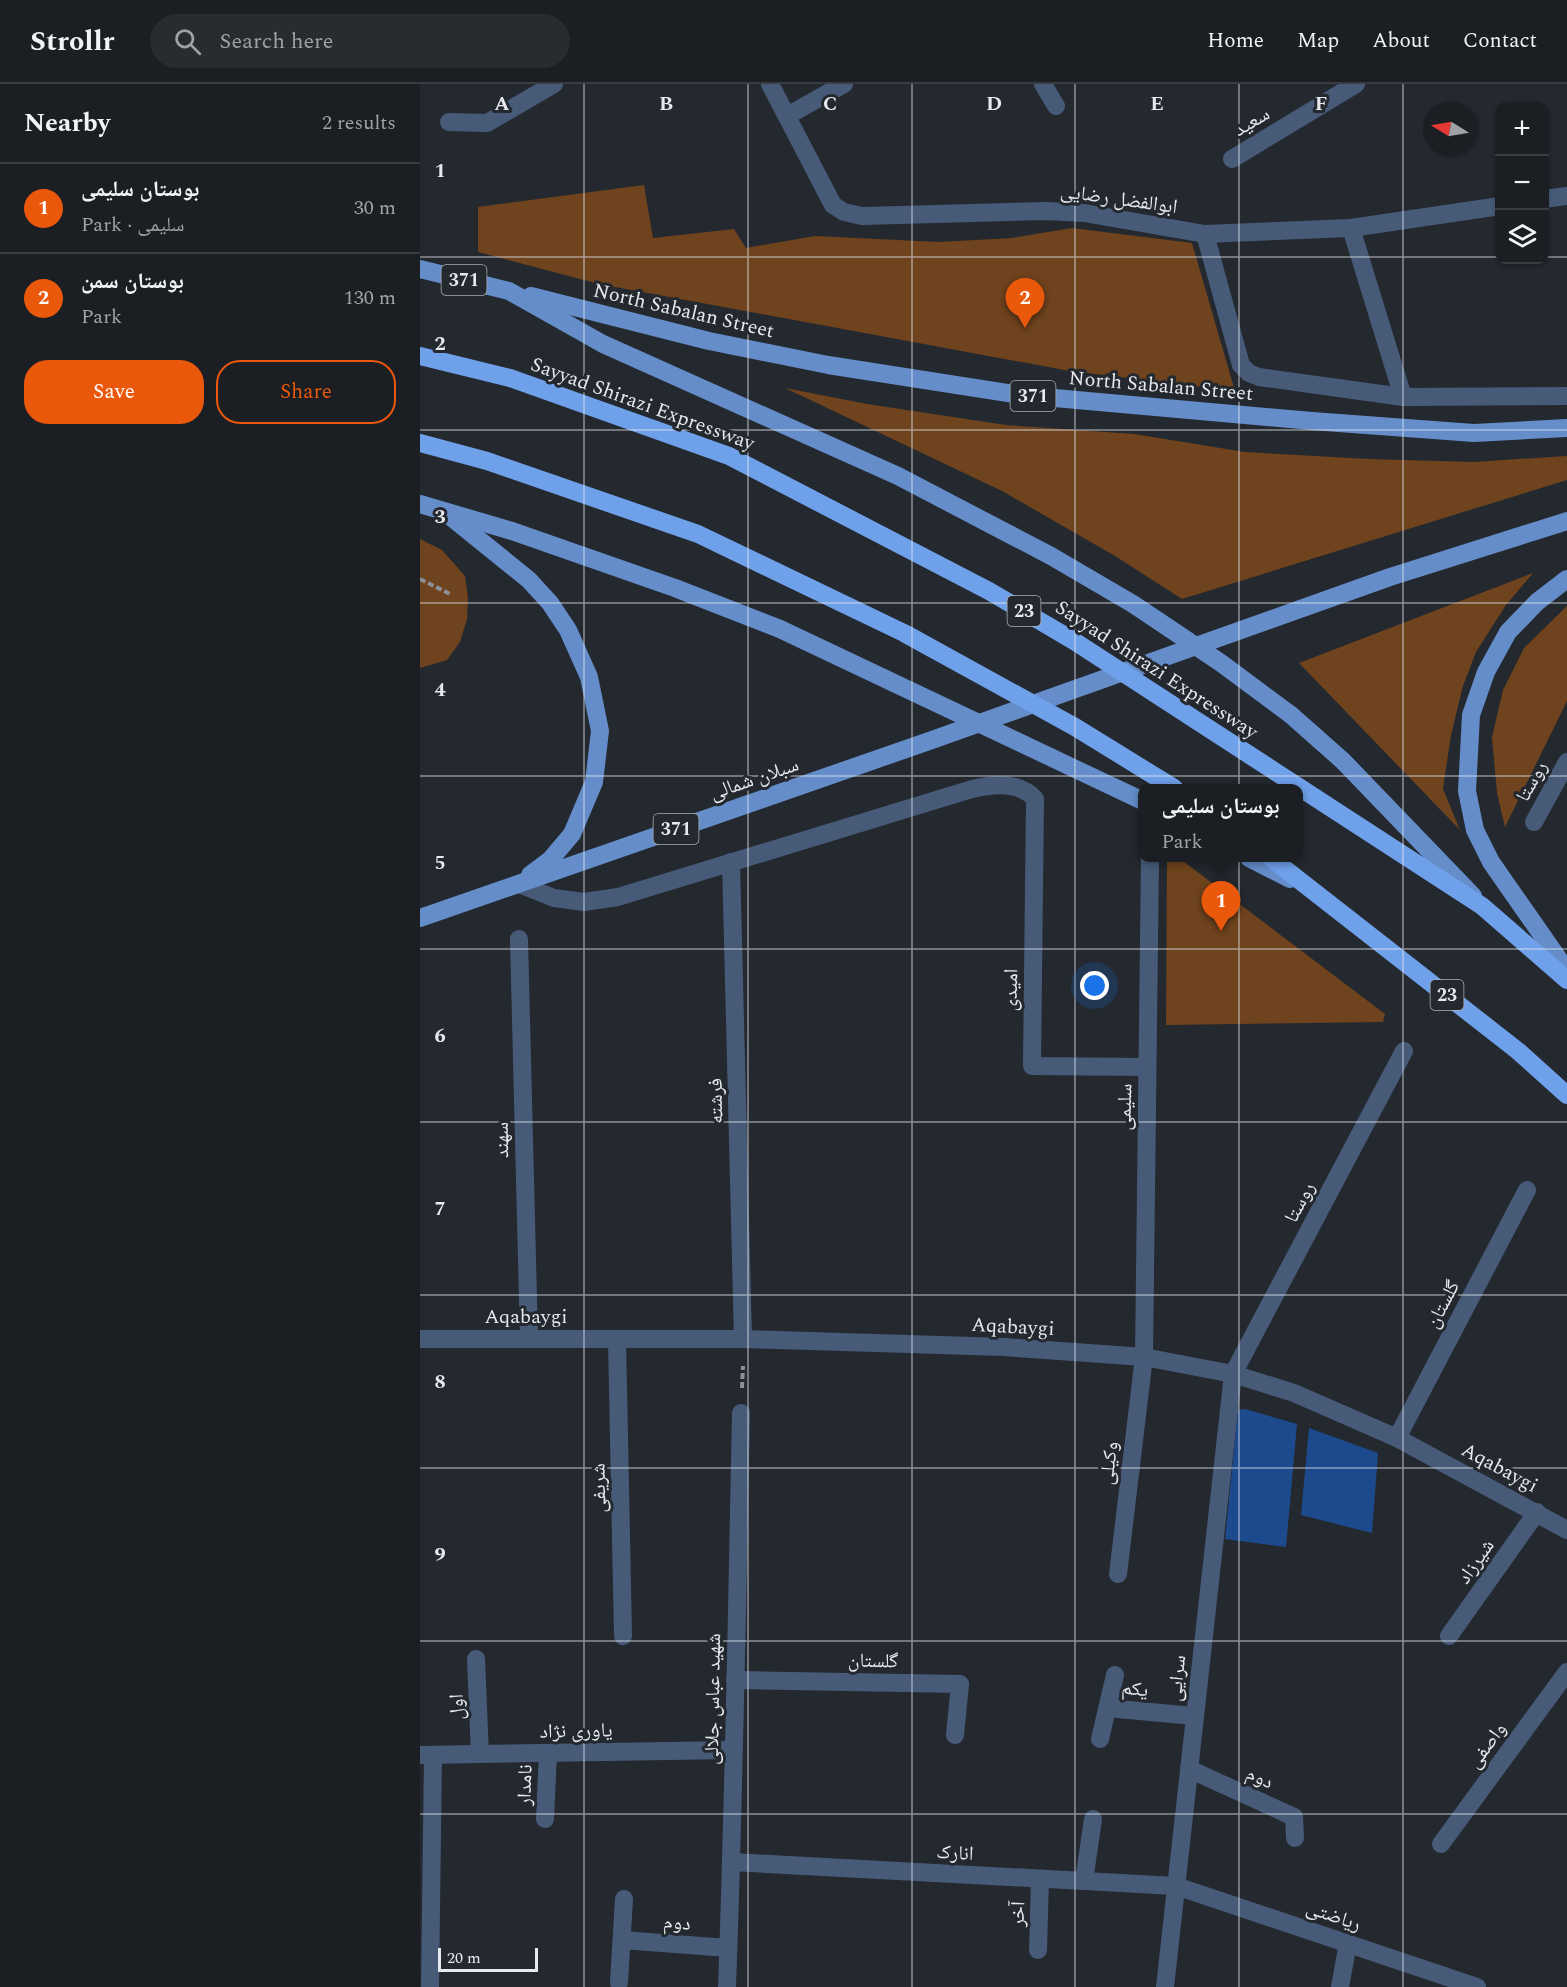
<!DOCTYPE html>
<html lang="en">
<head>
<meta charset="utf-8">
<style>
	:root { --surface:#1b1e23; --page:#282b30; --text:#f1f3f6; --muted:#a0a2a6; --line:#393c41; --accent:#ea580c }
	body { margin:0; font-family:Spectral,"Noto Naskh Arabic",serif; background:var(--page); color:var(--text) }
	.controls { position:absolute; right:18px; top:18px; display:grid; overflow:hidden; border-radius:12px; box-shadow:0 2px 4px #0004 }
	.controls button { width:54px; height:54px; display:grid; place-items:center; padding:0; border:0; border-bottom:2px solid var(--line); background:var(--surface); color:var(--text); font:30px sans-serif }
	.compass { position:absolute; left:1003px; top:18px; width:54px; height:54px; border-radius:50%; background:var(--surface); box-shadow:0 2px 4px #0004; rotate:281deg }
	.scale { position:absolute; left:18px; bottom:15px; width:100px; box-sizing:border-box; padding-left:6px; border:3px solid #e6eaee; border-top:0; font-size:16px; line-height:21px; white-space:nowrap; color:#e6eaee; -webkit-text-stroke:4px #24282f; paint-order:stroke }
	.you { position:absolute; left:675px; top:902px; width:21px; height:21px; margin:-15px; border:4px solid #fff; border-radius:50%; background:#1a73e8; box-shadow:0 0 0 9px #1a73e833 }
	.badge { display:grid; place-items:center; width:39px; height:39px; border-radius:50%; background:var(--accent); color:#fff; font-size:20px; font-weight:700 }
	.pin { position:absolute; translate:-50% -50px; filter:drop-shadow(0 2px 3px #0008) }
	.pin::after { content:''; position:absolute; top:32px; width:21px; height:18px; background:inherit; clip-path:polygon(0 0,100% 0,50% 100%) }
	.popup { position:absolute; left:718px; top:700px; width:165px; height:78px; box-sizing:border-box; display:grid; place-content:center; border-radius:12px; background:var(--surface); filter:drop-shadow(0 2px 4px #0005); font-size:20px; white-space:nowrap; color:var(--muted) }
	.popup b { font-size:22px; color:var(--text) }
	.popup::after { content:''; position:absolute; left:50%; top:100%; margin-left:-12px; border:12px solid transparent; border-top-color:var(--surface) }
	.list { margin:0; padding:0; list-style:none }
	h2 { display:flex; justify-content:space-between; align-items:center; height:78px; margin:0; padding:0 24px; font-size:26px }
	h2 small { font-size:20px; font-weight:400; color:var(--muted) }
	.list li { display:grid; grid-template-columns:39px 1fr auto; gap:18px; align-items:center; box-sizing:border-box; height:90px; padding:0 24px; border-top:2px solid var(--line) }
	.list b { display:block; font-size:22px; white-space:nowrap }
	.list p { margin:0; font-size:20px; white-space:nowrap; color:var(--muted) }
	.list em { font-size:20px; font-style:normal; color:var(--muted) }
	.actions { display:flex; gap:12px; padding:18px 24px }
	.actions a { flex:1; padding:14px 0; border:2px solid var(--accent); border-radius:24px; text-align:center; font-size:21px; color:var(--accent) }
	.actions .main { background:var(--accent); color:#fff }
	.icon { flex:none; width:33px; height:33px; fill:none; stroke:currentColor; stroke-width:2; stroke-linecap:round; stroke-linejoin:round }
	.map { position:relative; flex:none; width:1147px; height:1903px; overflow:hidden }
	header { display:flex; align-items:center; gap:36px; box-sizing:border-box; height:84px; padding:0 30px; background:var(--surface); border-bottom:2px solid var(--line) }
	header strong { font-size:28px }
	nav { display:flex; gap:33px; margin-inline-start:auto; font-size:21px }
	.search { width:420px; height:54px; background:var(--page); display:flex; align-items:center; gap:15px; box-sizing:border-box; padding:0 21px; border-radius:33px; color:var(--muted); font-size:22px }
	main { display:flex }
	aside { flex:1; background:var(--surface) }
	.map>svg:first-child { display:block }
	.green { fill:#6f431d }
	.building { fill:#1d4a8d }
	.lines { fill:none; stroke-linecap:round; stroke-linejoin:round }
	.path { stroke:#8d9197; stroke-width:4; stroke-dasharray:6 3; stroke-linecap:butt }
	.lane { stroke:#475b79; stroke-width:18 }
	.street { stroke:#475b79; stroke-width:18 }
	.primary { stroke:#648dca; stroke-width:18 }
	.highway { stroke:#6fa0ea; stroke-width:18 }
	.grid { fill:none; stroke:#e6eaee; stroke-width:1.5; stroke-opacity:0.55 }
	.labels { text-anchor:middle; stroke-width:6; stroke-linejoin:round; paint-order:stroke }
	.shield { fill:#24282f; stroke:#acb0b5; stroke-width:1.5 }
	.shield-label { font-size:18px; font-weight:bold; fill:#e6eaee }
	.street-label { font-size:20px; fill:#e6eaee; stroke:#24282f }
	.grid-label { font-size:20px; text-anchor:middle; font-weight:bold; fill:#e6eaee; stroke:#24282f; stroke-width:6; stroke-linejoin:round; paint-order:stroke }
</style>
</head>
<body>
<header>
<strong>Strollr</strong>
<div class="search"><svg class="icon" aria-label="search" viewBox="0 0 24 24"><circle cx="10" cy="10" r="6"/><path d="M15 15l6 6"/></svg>Search here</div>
<nav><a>Home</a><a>Map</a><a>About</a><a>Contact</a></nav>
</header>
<main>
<aside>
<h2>Nearby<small>2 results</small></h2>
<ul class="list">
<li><span class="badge">1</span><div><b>بوستان سلیمی</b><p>Park · سلیمی</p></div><em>30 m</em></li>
<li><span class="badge">2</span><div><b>بوستان سمن</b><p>Park</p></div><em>130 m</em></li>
</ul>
<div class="actions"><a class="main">Save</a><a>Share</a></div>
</aside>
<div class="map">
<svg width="1147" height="1903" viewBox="0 0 1147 1903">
	<rect width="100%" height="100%" fill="#24282f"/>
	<!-- green -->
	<g class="green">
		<polygon points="224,101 233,154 314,145 326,164 395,152 519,158 592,154 652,144 772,159 815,307 650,287 179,200 58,168 58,123"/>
		<polygon points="365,304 447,320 586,341 714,350 825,368 949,375 1053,378 1147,372 1147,396 762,515 695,472 582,407"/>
		<polygon points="0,455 22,466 45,492 48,514 47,535 40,558 27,576 0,584"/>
		<polygon points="1113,489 1086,521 1056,568 1043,602 1031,651 1023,705 1040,746 879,579"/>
		<polygon points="1147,522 1147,617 1085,743 1077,709 1072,653 1083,606 1104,564"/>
		<polygon points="747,774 759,774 965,930 963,938 746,941"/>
	</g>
	<!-- building -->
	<g class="building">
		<polygon points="825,1325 877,1340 866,1463 805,1455 818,1326"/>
		<polygon points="889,1344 958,1369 952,1449 881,1431"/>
	</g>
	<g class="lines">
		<!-- path -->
		<g class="path">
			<polyline points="0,495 30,510"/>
			<polyline points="322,1304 323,1282"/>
		</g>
		<!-- lane -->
		<g class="lane">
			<polyline points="197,1255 203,1552"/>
			<polyline points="698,1490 724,1273"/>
			<polyline points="315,1596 540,1600 535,1651"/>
			<polyline points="1021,1760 1147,1588"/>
		</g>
		<!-- street -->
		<g class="street">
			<polyline points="350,0 413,121 424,128 442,132 626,127 664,129 785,150 931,144 1080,122"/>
			<polyline points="623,0 636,22"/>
			<polyline points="367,32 424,0"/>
			<polyline points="29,38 67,39 134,0"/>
			<polyline points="812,75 936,0"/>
			<polyline points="1124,115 1147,112"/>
			<polyline points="931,144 983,313"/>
			<polyline points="785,150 821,281 829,289 839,293 983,313 1147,312"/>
			<polyline points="1114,738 1147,678"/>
			<polyline points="311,778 323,1255"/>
			<path d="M99,800L134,814L164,818L198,813L552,705C573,700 600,697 615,715L612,982L727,983"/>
			<polyline points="99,855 109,1255"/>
			<polyline points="0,1255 323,1255 584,1263 724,1273 813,1290 874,1309 977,1354 1147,1446"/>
			<polyline points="724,1273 730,774"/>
			<polyline points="977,1354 1107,1106"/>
			<polyline points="1029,1552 1117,1428"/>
			<polyline points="56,1575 60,1670"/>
			<polyline points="687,1624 774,1632"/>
			<polyline points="680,1655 695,1591"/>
			<polyline points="0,1671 313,1666"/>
			<polyline points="769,1685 874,1733 875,1754"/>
			<polyline points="125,1735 128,1669"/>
			<polyline points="312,1778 756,1802 1057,1903"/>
			<polyline points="664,1797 673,1735"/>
			<polyline points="202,1856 308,1864"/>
			<polyline points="618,1866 620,1795"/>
			<polyline points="199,1898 204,1815"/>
			<polyline points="10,1903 13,1671"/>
			<path d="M307,1903C314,1712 317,1520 321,1329"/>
			<polyline points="745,1903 813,1290 984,967"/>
			<polyline points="920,1903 928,1859"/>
		</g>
		<!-- primary -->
		<g class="primary">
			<polyline points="0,185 89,207 183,260 478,392 631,472 713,520 801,579 871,631 923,677 1053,812"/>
			<polyline points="111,212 289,257 408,281 601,311 892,337 1054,349 1147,344"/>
			<polyline points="0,420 92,447 255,504 360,545 723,717"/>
			<polyline points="31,433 109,496 130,519 148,546 169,593 180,647 174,698 152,750 130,776 110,791"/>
			<polyline points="1147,495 1117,518 1088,548 1066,588 1051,631 1047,707 1055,746 1071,778 1147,887"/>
			<polyline points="829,774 870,795"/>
			<polyline points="0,834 512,656 970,493 1147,437"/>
		</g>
		<!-- highway -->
		<g class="highway">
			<polyline points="0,272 90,294 309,372 569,507 654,557 1062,822 1147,896"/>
			<polyline points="0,359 67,377 278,450 484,549 655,643 754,704"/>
			<polyline points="851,774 1098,967 1147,1011"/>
		</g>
	</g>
	<!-- grid -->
	<path class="grid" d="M164,0V1903M328,0V1903M492,0V1903M655,0V1903M819,0V1903M983,0V1903M0,173H1080M1124,173H1147M0,346H1147M0,519H1147M0,692H1147M0,865H1147M0,1038H1147M0,1211H1147M0,1384H1147M0,1557H1147M0,1730H1147"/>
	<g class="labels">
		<!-- shield labels -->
		<g class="shield">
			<rect x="21.5" y="181" width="45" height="30" rx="4.5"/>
			<rect x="590.5" y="297" width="45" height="30" rx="4.5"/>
			<rect x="587.5" y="512" width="33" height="30" rx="4.5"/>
			<rect x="233.5" y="730" width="45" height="30" rx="4.5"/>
			<rect x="1010.5" y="896" width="33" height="30" rx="4.5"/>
		</g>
		<g class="shield-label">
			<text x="44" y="202">371</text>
			<text x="613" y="318">371</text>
			<text x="604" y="533">23</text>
			<text x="256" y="751">371</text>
			<text x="1027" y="917">23</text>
		</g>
		<!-- street labels -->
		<g class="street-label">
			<text transform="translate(831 37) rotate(-31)" y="7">سعید</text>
			<text transform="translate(699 114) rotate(8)" y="7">ابوالفضل رضایی</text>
			<text transform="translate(264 226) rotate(13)" y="7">North Sabalan Street</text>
			<text transform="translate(741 301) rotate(5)" y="7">North Sabalan Street</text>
			<text transform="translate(223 319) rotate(20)" y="7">Sayyad Shirazi Expressway</text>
			<text transform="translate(737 585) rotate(33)" y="7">Sayyad Shirazi Expressway</text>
			<text transform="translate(334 694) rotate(-19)" y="7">سبلان شمالی</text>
			<text transform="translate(1111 697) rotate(-61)" y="7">روستا</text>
			<text transform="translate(590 906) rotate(-89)" y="7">امیدی</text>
			<text transform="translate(295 1017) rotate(-91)" y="7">فرشته</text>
			<text transform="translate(704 1023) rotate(-89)" y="7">سلیمی</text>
			<text transform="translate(81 1056) rotate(-91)" y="7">سهند</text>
			<text transform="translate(879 1118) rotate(-62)" y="7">روستا</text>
			<text transform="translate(1022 1220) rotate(-62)" y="7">گلستان</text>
			<text x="106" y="1239">Aqabaygi</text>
			<text transform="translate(593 1242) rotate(3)" y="7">Aqabaygi</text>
			<text transform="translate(688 1379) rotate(-83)" y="7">وکیلی</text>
			<text transform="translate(1080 1383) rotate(28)" y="7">Aqabaygi</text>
			<text transform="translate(178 1404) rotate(-91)" y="7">شریفی</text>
			<text transform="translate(1055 1477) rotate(-55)" y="7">شیرزاد</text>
			<text transform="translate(453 1576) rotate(1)" y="7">گلستان</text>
			<text transform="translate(756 1594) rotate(-84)" y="7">سرایی</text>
			<text transform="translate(715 1604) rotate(6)" y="7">یکم</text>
			<text transform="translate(292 1615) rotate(-89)" y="7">شهید عباس جلالی</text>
			<text transform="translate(36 1623) rotate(-92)" y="7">اول</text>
			<text transform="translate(156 1646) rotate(-1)" y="7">یاوری نژاد</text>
			<text transform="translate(1066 1661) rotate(-54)" y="7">واصفی</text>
			<text transform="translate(840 1693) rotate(24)" y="7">دوم</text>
			<text transform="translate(104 1701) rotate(-88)" y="7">نامدار</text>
			<text transform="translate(535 1768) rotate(3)" y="7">انارک</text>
			<text transform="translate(597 1830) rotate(-88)" y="7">آخر</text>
			<text transform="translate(914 1831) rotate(19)" y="7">ریاضتی</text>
			<text transform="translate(257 1838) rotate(4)" y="7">دوم</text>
		</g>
	</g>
	<g class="grid-label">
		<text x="82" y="26">A</text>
		<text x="246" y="26">B</text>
		<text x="410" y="26">C</text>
		<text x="574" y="26">D</text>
		<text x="737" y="26">E</text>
		<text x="901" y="26">F</text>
		<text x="20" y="93">1</text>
		<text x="20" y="266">2</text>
		<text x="20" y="439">3</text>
		<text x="20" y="612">4</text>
		<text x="20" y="785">5</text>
		<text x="20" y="958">6</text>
		<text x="20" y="1131">7</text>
		<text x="20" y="1304">8</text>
		<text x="20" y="1477">9</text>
	</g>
</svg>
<div class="controls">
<button>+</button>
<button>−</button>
<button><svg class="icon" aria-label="layers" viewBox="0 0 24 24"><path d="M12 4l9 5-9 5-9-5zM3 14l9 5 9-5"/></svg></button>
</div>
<svg class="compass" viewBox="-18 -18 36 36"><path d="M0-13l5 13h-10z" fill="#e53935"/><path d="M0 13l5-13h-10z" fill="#a0a2a6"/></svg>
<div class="scale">20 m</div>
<div class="you"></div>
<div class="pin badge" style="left:801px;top:847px">1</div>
<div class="popup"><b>بوستان سلیمی</b>Park</div>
<div class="pin badge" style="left:605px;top:244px">2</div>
</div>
</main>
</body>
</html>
